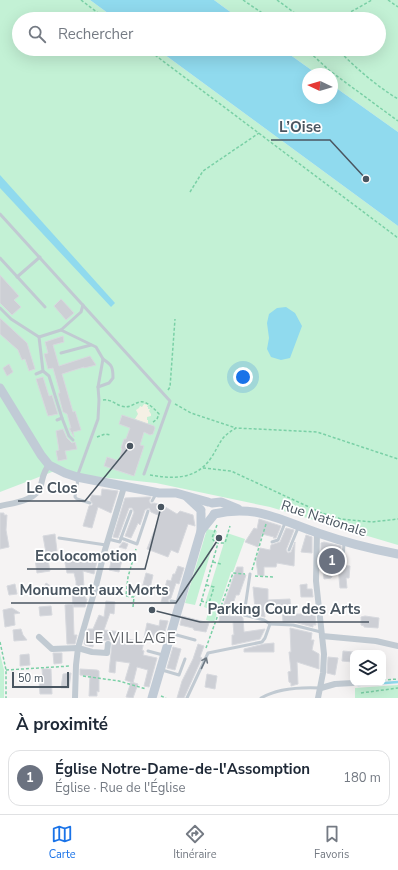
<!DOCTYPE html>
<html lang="fr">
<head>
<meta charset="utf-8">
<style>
	:root { --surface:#fff; --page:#f6f6f7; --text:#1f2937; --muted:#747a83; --line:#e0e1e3; --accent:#1a73e8 }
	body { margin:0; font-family:"Nunito Sans",sans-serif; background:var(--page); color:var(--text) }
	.controls { position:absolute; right:12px; bottom:12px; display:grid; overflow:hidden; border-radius:8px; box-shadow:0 4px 16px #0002 }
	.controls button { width:36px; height:36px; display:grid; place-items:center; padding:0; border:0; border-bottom:1px solid var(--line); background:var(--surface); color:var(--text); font:20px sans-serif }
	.compass { position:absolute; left:302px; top:68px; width:36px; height:36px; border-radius:50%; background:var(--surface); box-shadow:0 4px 16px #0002; rotate:274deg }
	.scale { position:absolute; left:12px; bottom:10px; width:57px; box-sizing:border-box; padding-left:4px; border:2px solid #4a5661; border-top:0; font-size:11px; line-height:14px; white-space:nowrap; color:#4a5661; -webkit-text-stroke:3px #fff; paint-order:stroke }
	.you { position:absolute; left:243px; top:377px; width:14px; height:14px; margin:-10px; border:3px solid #fff; border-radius:50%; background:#1a73e8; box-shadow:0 0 0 6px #1a73e833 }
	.badge { display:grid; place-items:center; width:26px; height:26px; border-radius:50%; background:var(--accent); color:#fff; font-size:13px; font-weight:700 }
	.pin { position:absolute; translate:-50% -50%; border:2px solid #fff; box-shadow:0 1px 4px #0006 }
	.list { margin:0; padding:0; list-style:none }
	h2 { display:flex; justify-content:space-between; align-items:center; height:52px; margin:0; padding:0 16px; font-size:17px }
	h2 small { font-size:13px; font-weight:400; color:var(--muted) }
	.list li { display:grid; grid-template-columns:26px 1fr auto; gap:12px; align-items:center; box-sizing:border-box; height:56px; margin:0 8px 8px; padding:0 8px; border:1px solid var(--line); border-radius:12px }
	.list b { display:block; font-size:15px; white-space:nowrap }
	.list p { margin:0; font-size:13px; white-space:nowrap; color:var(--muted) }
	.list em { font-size:13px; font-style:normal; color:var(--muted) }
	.icon { flex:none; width:22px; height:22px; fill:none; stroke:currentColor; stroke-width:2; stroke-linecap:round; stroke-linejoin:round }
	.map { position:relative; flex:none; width:398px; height:698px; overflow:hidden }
	.search { position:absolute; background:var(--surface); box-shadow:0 4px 16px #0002; left:12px; right:12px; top:12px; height:44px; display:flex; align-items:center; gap:10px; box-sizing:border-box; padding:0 14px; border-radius:22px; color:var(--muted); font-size:15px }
	.sheet { height:116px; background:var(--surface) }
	nav { display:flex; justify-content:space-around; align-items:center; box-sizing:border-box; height:56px; border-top:1px solid var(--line); background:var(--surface); font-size:11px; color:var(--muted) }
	nav a { display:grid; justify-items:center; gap:2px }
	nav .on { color:var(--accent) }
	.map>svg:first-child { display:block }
	.green { fill:#c3f1d5 }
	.sand { fill:#f5f0e5 }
	.water { fill:#90daee }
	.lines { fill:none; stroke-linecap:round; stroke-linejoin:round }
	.stream { stroke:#90daee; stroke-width:2.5 }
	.building { fill:#cdcfd5; stroke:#d7d9de }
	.path { stroke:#7ad0a6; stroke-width:1.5; stroke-dasharray:3 2; stroke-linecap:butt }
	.lane { stroke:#c1cad2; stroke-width:3 }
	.street { stroke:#c1cad2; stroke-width:6 }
	.secondary { stroke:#c1cbd6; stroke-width:9 }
	.oneway { stroke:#6e7983 }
	.labels { text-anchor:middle; stroke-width:3.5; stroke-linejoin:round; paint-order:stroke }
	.street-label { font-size:14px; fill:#4a5661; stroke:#fff }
	.neighbourhood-label { font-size:15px; letter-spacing:1px; fill:#5f6368; stroke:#fff }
	.leader { fill:none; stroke:#4a5661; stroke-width:1.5 }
	.callout-dot { fill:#4a5661; stroke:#fff; stroke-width:1.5 }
	.callout-label { font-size:15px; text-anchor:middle; font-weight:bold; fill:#4a5661; stroke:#fff; stroke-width:3.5; stroke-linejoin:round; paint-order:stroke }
</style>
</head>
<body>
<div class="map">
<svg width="398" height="698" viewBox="0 0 398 698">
	<rect width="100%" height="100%" fill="#f5f3f3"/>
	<!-- green -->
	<g class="green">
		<polygon points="0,0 90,0 116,19 19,19 19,49 157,49 398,226 398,545 270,507 156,483 52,472 0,492"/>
		<polygon points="214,0 398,0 398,132 332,85 332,74 317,74 282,49 379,49 379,19 240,19"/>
		<polygon points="207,529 217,531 195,605 185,603"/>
		<polygon points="227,533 245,539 233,572 231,572 214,622 206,620 209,609 204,607"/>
		<polygon points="0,654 4,670 4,698 0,698"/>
		<polygon points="398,685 398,698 355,698 355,688"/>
	</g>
	<!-- sand -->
	<polygon class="sand" points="144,404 148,405 147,407 148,407 148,409 150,409 149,411 151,414 151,416 147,417 147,420 148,420 148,424 135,419 138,414 136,410 139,408 140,406 142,407"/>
	<!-- water -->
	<g class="water">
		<polygon points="90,0 214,0 240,19 116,19"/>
		<polygon points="157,49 282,49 317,74 308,74 308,98 332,98 332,85 398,132 398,226"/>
		<polygon points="0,175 115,303 111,307 0,188"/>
		<polygon points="286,307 295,313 302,326 290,358 281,360 271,357 267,349 269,338 267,323 269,314 277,308"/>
	</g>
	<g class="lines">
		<!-- stream -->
		<polyline class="stream" points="358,685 398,682"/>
	</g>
	<!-- building -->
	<g class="building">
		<polygon points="0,275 19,296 14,300 21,307 12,315 0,303"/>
		<polygon points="61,299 74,313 66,320 54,306"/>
		<polygon points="0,318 27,343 35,369 29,371 25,359 22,360 18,350 0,334"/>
		<polygon points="63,336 64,342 53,345 59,366 90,356 96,365 84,368 84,367 62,374 73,412 75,411 81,430 73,432 74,437 69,428 71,428 67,414 63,412 58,393 60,393 53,368 48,369 44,354 48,353 45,342"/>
		<polygon points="9,364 13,372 7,376 3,368"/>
		<polygon points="43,377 49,396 52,395 58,414 48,416 36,379"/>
		<polygon points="122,415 154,426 155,428 153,434 150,435 144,432 140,445 144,446 134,476 104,466 107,457 119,461 122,449 121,448 124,439 126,439 130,428 119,424"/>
		<polygon points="63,429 67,438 72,443 75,442 77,449 65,451 67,459 58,461 56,451 59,450 56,431"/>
		<polygon points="102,489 118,491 111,513 98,507 92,528 83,526 89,506 92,505 93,504 90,500 92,495 101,496"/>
		<polygon points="147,497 151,497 149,501 151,504 154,503 162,505 177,514 180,511 193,515 195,526 188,524 178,553 171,550 168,557 147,549 160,516 151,512 149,508 145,510 140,525 138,523 131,538 125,536 134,512 132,508 129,508 118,538 113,537 125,498"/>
		<polygon points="0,513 4,513 4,515 7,515 6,530 9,547 0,549"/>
		<polygon points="259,519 281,526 276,538 273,538 274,537 262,534 258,547 245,542 254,528 257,529"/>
		<polygon points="286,528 294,530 286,550 288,553 291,552 295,542 294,566 277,563 276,567 264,567 264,576 258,575 256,560 260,548 270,550 271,545 280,542"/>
		<polygon points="55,534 57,551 47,553 50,571 37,573 35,559 36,559 35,554 46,553 43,536"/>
		<polygon points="306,535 312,537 312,553 301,552"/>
		<polygon points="123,542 128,544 126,549 119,547"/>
		<polygon points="324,542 341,546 340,565 350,566 349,578 346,578 347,588 340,588 338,567 331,578 324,579 321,554 321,543"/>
		<polygon points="98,557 94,574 83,571 84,588 86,599 87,599 85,607 73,607 72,589 76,588 76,581 74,573 67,573 64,558"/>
		<polygon points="112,558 122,560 119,572 109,570"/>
		<polygon points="178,566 184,568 179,584 176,583 171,598 168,600 169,603 161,602 167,580 171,581 173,574 175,574"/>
		<polygon points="237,567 243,567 243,574 246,575 239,595 236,595 229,616 241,616 243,618 244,632 265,629 260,639 232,645 232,635 234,635 233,622 219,622 220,615"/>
		<polygon points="146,573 153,575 149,593 141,592"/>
		<polygon points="46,583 52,587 48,593 43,589"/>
		<polygon points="15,584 17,594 9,595 7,586"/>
		<polygon points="307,584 307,589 312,589 313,597 301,597 300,585"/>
		<polygon points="253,587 268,589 268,600 290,599 291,614 315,614 316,625 313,625 313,627 294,622 283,622 282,606 264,607 265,617 253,614 253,609 255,609"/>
		<polygon points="106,601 115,602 114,614 110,613 104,630 122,632 122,638 144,642 142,650 144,651 143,655 157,658 149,687 144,686 148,670 137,667 133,683 125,680 130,663 116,661 115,673 109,672 112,644 112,641 110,640 94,641 93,647 85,645 85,644 84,644 88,629 93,629 99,615 104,617"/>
		<polygon points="73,604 74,635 77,635 75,644 67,644 65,605"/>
		<polygon points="51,606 52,615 40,616 39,607"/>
		<polygon points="12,608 20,613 14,614 15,625 5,627 3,610"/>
		<polygon points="182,616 209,623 206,632 194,630 193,628 180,625"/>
		<polygon points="365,616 379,618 378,628 364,627 364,626 361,625 361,617"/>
		<polygon points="160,620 168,621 162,642 144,638 147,623 159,626"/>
		<polygon points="290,628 312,633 311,640 314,640 312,650 319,654 319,669 297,662 298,684 291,686 291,683 289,682 288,672 291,671 289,652 291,652"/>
		<polygon points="21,629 23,635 27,640 14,641 13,630"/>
		<polygon points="274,643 274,652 244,652 244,649 264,644"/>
		<polygon points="198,644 204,646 200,657 202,658 184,698 177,698 182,681 193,659"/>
		<polygon points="173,647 181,649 175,670 167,668"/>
		<polygon points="343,651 353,652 353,662 342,661"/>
		<polygon points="53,653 62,653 62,663 54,664"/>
		<polygon points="29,654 30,665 20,666 20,655"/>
		<polygon points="328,657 338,658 335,675 327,673"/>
		<polygon points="42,669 51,669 52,694 40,694 39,680 43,680"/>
		<polygon points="80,669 97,670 99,671 99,692 97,691 97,696 89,696 90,676 80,675"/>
		<polygon points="71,673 69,688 61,688 63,674"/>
		<polygon points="207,674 217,676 215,689 205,687"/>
		<polygon points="131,682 138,684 133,698 126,697"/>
	</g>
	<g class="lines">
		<!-- path -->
		<g class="path">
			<polyline points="81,0 106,19"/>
			<polyline points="243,0 271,19"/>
			<polyline points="277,0 303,19"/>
			<polyline points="388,0 398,7"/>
			<polyline points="338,19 372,0"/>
			<polyline points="147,49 398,238"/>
			<polyline points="306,49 330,71 398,121"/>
			<path d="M337,49C356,68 375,85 398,99"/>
			<polyline points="190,192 203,171 259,133"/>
			<polyline points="168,390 170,387 175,319"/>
			<path d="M103,400C111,399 115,404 121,406C137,411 137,389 159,414L157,419L152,423"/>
			<polyline points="175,404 191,413 236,428"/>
			<polyline points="97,437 105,434 111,435"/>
			<polyline points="203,468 231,471 322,513 341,519 372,522 398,519"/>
			<path d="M150,475C173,479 196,480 211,458C221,443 219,438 236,428L317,432L398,459"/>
			<path d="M217,525L212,538C215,544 219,543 225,543L230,526"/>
			<polyline points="213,562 221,564"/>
			<polyline points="252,570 266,524"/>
			<polyline points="255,576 275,577"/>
			<polyline points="201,601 209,603 214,587 206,585"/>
			<polyline points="200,606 218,543"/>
			<polyline points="133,607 134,597 126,596 128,577 136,549"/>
			<polyline points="0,642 6,670 6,698"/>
			<polyline points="206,648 233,573 245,574"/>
			<polyline points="6,670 70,666"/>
			<polyline points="83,676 119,681 146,689"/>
			<polyline points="383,680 398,679"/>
			<polyline points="361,693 398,688"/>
			<polyline points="161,696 166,698"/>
		</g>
		<!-- lane -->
		<g class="lane">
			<polyline points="0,214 170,401 144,474"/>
			<polyline points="0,258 45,307"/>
			<polyline points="17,277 40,257"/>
			<polyline points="0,308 11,319 39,337"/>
			<path d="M61,330L96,347L103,359L98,387L99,400L98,419L77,477C79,487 75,488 75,497L77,499L90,503"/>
			<polyline points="61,353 91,345"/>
			<polyline points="36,374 43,371"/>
			<path d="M98,387L109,383L113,378C113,367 112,365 103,359"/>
			<polyline points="62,418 69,436 73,440"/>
			<polyline points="57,420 62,418 49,376 43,371 39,337 61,330 81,312 83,305"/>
			<polyline points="152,501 156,494"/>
			<polyline points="131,511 121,538 137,544 148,511"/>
			<polyline points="59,538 106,545"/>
			<polyline points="108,539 120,542 121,538"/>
			<polyline points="272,542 278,540 285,523"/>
			<polyline points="289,550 298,528"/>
			<polyline points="343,562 344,542"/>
			<polyline points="250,574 244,615 264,620 270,624"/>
			<polyline points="171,601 178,602"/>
			<polyline points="270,624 293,625 321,632"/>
			<polyline points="173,634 195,640"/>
			<polyline points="148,651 163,655"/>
			<polyline points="162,670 179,675 185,659"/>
			<polyline points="187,698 208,653 262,642 265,638 270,624"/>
			<path d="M261,698C278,688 301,687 321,688"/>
		</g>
		<!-- street -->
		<g class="street">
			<path d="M0,506C13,503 37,501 41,485C43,477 43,472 49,465"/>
			<polyline points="317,532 316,581 324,654 323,673 318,698"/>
			<polyline points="322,636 376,641 398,646"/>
			<polyline points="39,637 52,649 78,648 92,652 107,653 108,644"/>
			<polyline points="321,688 335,684 353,683"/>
			<polyline points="75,698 76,665 78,648 96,586 104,553 124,487"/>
		</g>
		<!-- secondary -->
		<g class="secondary">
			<polyline points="0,388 41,455 49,465 65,473 77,477 159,493 176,493 208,502"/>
			<polyline points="187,497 201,510"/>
			<polyline points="212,503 221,502 238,509"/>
			<path d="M214,514C256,504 280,520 318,533C344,542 371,549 398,554"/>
			<polyline points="201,531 213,516"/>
			<polyline points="152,698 201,531 201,513"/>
		</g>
	</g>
	<!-- one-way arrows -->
	<defs><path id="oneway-shaft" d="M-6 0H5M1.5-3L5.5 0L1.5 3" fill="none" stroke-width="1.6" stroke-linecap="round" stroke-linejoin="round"/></defs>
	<use class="oneway" href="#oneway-shaft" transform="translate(204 663) rotate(-65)"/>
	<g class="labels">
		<!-- street labels -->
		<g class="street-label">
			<text transform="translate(324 518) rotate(18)" y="5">Rue Nationale</text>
		</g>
		<!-- neighbourhood labels -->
		<g class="neighbourhood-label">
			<text x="131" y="643">LE VILLAGE</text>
		</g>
	</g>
	<!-- callouts -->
	<path class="leader" d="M366 179L330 140H271M130 446L85 501H18M161 507L145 569H27M219 538L176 603H11M152 610L200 622H369"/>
	<g class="callout-dot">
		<circle cx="366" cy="179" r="4"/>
		<circle cx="130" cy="446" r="4"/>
		<circle cx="161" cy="507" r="4"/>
		<circle cx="219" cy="538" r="4"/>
		<circle cx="152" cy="610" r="4"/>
	</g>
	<g class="callout-label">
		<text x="300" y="132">L’Oise</text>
		<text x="52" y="493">Le Clos</text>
		<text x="86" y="561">Ecolocomotion</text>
		<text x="94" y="595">Monument aux Morts</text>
		<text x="284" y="614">Parking Cour des Arts</text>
	</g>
</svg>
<div class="controls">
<button><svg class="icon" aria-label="layers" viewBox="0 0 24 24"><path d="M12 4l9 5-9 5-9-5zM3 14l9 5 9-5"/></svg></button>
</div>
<svg class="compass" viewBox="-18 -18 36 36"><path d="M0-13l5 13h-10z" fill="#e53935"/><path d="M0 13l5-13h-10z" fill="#747a83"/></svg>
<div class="scale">50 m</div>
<div class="you"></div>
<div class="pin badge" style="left:332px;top:561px;background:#6b7280">1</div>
<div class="search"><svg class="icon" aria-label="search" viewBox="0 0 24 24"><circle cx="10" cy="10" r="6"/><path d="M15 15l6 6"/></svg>Rechercher</div>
</div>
<section class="sheet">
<h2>À proximité<small></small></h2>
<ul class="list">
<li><span class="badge" style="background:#6b7280">1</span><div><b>Église Notre-Dame-de-l'Assomption</b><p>Église · Rue de l'Église</p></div><em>180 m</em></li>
</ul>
</section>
<nav>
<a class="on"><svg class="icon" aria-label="map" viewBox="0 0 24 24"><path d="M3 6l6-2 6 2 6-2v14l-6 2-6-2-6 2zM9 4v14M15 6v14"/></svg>Carte</a>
<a><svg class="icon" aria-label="directions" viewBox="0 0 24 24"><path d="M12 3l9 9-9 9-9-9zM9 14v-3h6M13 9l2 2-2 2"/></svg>Itinéraire</a>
<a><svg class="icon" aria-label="saved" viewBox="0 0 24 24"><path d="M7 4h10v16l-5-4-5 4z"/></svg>Favoris</a>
</nav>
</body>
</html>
